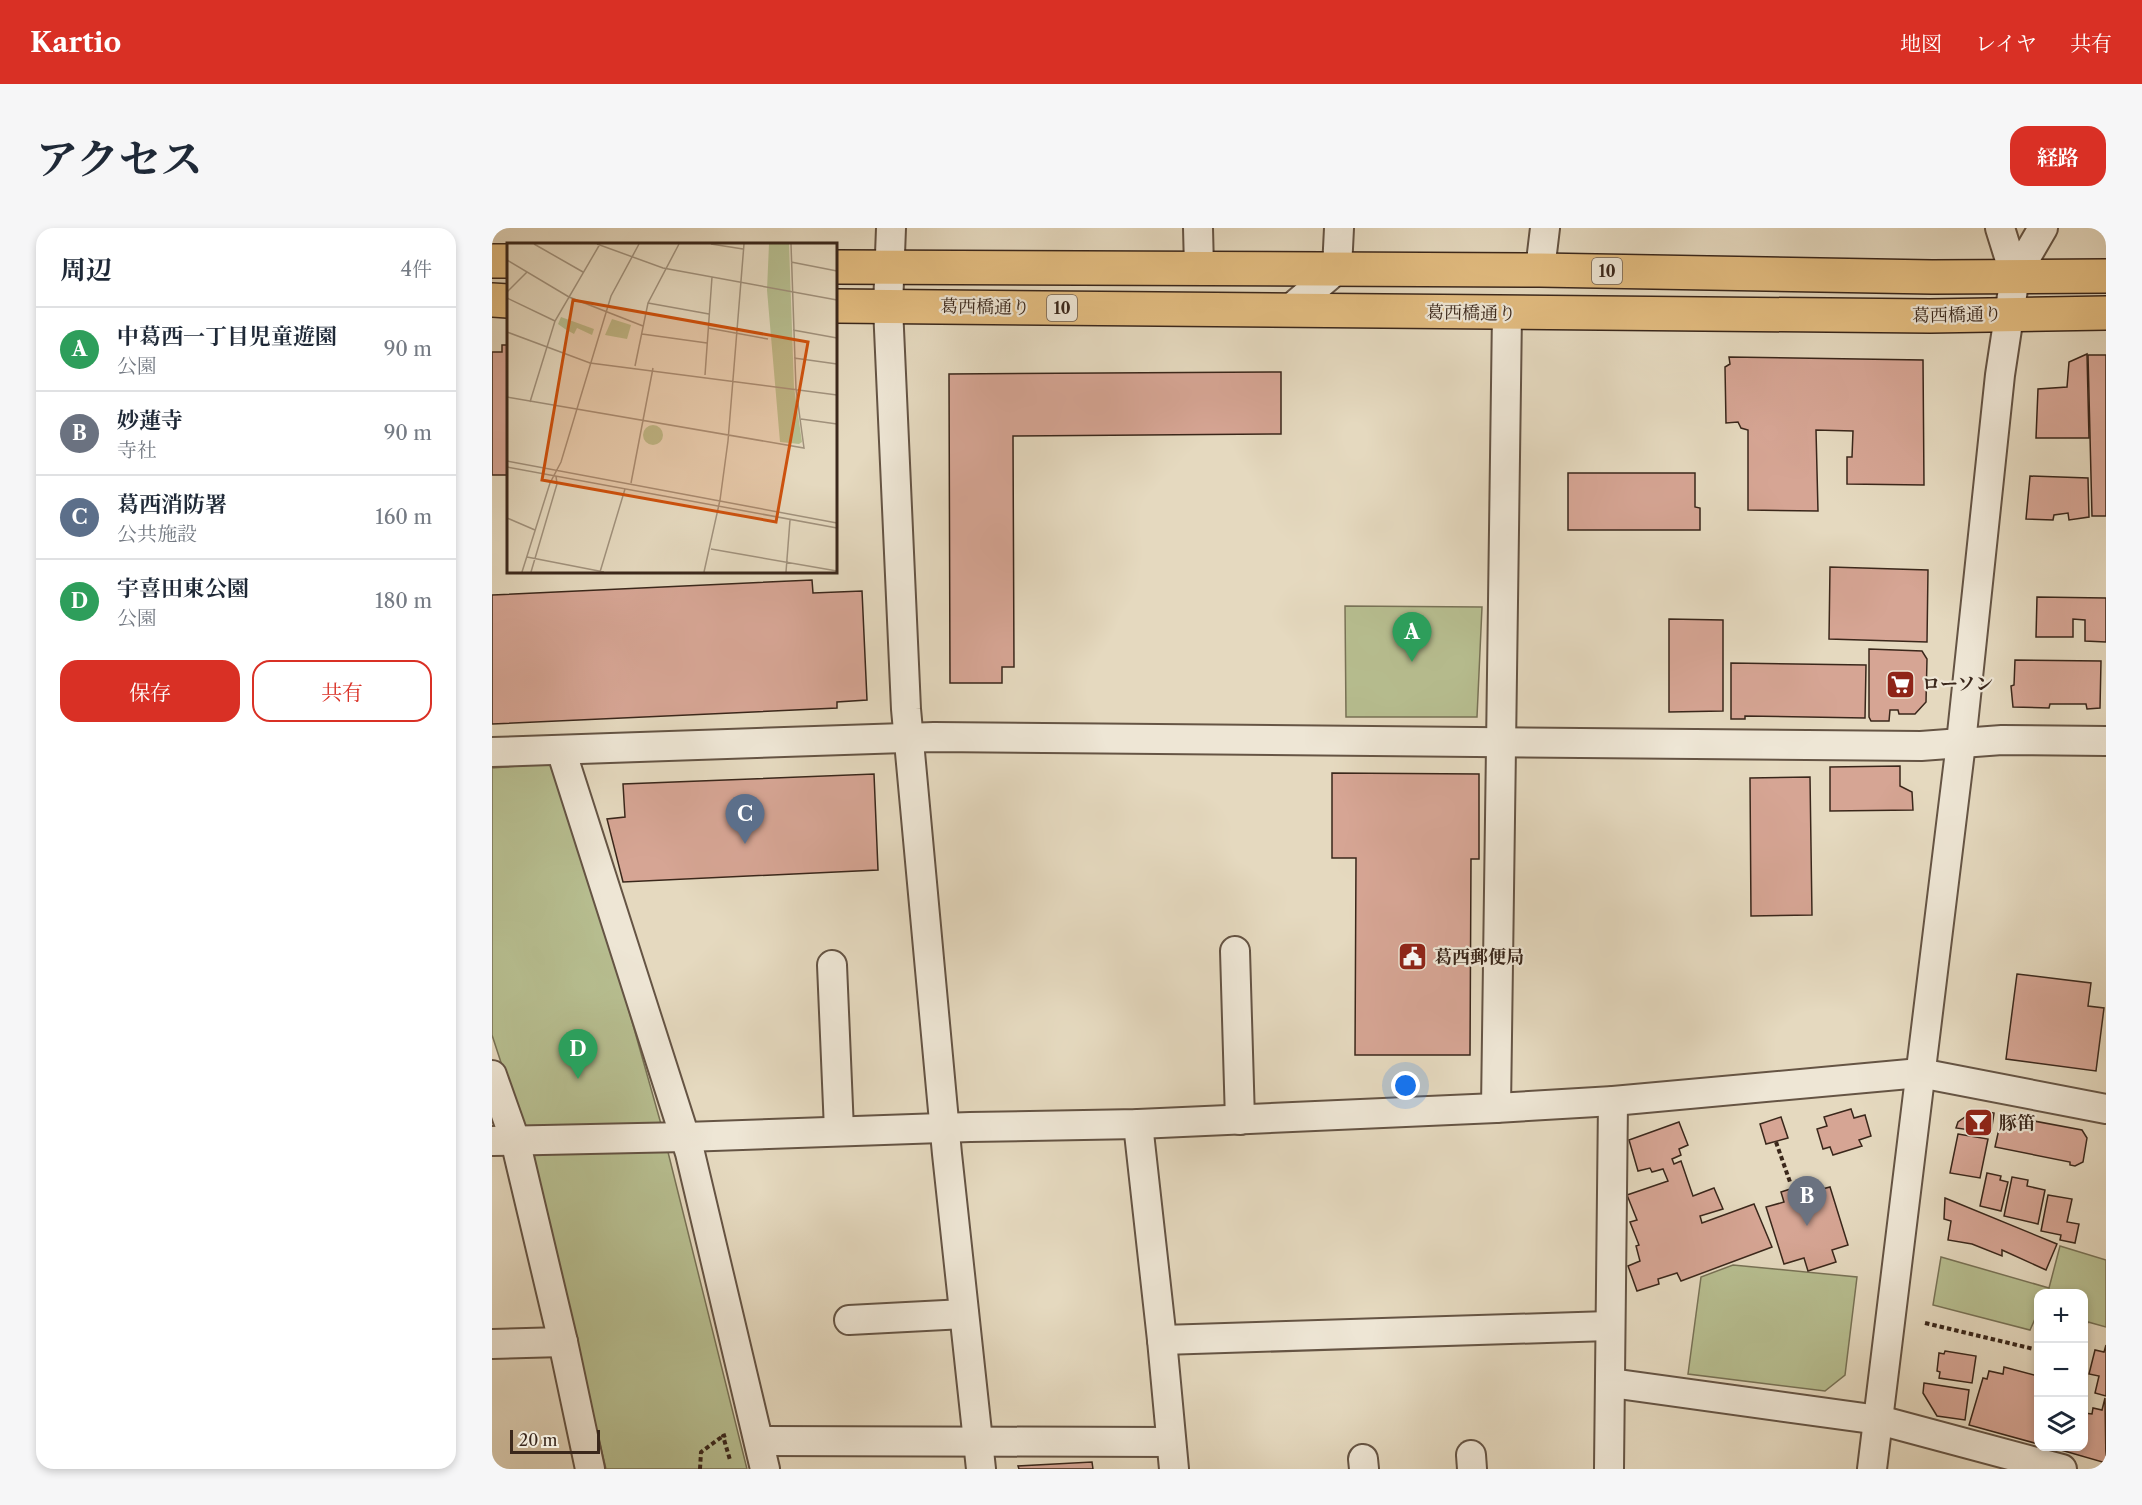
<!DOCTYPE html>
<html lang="ja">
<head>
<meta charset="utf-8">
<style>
	:root { --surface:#fff; --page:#f6f6f7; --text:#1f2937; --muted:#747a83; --line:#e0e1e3; --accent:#d93025 }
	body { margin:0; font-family:"Libre Caslon Text","Noto Serif JP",serif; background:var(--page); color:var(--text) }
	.controls { position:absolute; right:18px; bottom:18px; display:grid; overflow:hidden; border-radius:12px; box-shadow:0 3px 9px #0003 }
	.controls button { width:54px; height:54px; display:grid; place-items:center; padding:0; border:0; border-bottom:2px solid var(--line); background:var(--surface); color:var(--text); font:30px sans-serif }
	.scale { position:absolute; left:18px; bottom:15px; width:90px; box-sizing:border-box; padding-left:6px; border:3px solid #3a271b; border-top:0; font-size:16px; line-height:21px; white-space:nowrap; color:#3a271b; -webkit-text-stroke:4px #eee6d5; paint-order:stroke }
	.you { position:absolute; left:914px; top:858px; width:21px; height:21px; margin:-15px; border:4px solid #fff; border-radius:50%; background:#1a73e8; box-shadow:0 0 0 9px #1a73e833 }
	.badge { display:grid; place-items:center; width:39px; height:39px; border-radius:50%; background:var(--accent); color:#fff; font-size:20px; font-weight:700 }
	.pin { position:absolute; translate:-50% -50px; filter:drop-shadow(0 2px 3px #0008) }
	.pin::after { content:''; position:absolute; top:32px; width:21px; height:18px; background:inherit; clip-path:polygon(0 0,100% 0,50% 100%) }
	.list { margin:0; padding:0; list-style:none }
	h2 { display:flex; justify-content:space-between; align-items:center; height:78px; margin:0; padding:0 24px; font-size:26px }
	h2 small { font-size:20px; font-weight:400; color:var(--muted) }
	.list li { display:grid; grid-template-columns:39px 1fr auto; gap:18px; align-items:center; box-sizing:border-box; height:84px; padding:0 24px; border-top:2px solid var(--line) }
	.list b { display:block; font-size:22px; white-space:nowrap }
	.list p { margin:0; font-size:20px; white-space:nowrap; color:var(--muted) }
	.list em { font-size:20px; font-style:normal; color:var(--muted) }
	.actions { display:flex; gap:12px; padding:18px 24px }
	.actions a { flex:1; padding:14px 0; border:2px solid var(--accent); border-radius:18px; text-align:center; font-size:21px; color:var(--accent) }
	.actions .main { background:var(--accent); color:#fff }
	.icon { flex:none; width:33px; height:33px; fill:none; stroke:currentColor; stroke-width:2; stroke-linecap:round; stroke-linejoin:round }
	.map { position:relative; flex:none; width:1614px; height:1241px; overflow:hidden; border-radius:18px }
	header { display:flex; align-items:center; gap:36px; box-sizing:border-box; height:84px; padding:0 30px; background:var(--accent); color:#fff }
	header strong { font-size:28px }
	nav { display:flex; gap:33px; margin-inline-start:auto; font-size:21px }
	.intro { display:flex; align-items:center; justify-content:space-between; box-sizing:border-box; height:144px; padding:0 36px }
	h1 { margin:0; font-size:42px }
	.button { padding:15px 27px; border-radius:18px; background:var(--accent); color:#fff; font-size:21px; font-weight:700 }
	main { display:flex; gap:36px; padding:0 36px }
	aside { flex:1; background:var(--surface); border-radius:18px; box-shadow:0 3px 9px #0003 }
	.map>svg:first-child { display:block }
	.green { fill:#b7be90; stroke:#787256; stroke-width:1.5 }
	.building { fill:#d6a594; stroke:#3a271b; stroke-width:1.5 }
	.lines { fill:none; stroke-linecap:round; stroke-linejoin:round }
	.minor-casing { stroke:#655444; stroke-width:32 }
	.major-casing { stroke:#3a271b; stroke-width:36 }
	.path { stroke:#3a271b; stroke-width:4; stroke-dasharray:4.5 3; stroke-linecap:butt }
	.minor { stroke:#eee6d5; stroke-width:28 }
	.major { stroke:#e2bc80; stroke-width:33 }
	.labels { text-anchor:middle; stroke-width:4.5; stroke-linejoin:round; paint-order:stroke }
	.shield { fill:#eee6d5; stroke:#706053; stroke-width:1.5 }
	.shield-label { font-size:16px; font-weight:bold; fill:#3a271b }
	.street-label { font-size:18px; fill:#3a271b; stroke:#eee6d5 }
	.poi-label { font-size:18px; font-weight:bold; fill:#3a271b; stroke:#eee6d5; text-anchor:start }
	.inset-road { fill:none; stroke:#a1927d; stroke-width:1.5 }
	.view { fill:#ce520e; fill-opacity:0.15; stroke:#ce520e; stroke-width:3 }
	.inset-edge { fill:none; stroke:#3a271b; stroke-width:3 }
</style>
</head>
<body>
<header>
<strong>Kartio</strong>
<nav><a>地図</a><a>レイヤ</a><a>共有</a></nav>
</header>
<div class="intro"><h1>アクセス</h1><a class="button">経路</a></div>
<main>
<aside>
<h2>周辺<small>4件</small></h2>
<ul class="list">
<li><span class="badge" style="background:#2e9e5b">A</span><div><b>中葛西一丁目児童遊園</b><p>公園</p></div><em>90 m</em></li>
<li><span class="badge" style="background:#6b7280">B</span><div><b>妙蓮寺</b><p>寺社</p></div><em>90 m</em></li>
<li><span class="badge" style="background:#5c6f8a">C</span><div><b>葛西消防署</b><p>公共施設</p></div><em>160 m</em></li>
<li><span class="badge" style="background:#2e9e5b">D</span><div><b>宇喜田東公園</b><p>公園</p></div><em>180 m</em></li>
</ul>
<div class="actions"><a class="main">保存</a><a>共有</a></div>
</aside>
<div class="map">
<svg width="1614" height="1241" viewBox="0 0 1614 1241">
	<rect width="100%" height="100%" fill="#e5d9bf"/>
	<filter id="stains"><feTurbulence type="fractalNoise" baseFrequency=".00333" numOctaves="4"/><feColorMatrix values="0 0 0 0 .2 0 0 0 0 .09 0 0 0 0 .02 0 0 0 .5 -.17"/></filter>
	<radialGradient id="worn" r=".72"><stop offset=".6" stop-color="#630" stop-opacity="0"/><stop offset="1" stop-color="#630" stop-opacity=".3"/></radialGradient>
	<!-- green -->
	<g class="green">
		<polygon points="853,378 990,379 985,489 854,489"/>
		<polygon points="67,535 169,896 255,1241 114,1241 37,920 0,807 0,540"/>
		<polygon points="1568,1018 1614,1032 1614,1099 1596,1094 1592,1105 1592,1066 1546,1066 1546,1092 1543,1091 1538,1102 1441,1077 1449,1029 1557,1060"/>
		<polygon points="1241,1037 1365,1049 1353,1147 1333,1163 1196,1146 1209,1049"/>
	</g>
	<!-- building -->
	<g class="building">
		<polygon points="10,117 16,117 16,247 0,247 0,124 10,124"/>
		<polygon points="1595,126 1597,210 1544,210 1546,161 1575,159 1577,134"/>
		<polygon points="1596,127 1614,127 1614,288 1600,288"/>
		<polygon points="1237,129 1431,132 1432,257 1355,256 1355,229 1360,229 1361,203 1324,202 1326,283 1256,282 1256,202 1249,200 1246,194 1234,195 1233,139 1238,136"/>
		<polygon points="789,144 789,206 521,208 522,439 510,439 510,455 458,455 457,146"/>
		<polygon points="1076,245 1203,245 1203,279 1208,280 1208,302 1076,302"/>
		<polygon points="1538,248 1596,250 1597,289 1577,292 1576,285 1562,287 1561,292 1534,291"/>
		<polygon points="1338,339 1436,342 1435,414 1337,411"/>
		<polygon points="320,352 321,365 370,363 375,472 345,474 345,480 0,496 0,367"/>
		<polygon points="1545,369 1614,370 1614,414 1593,413 1593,392 1581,391 1581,409 1544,409"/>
		<polygon points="1177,391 1231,392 1231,483 1177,484"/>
		<polygon points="1377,421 1430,423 1435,431 1434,474 1423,486 1407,486 1406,482 1398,482 1397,493 1379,493 1377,489"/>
		<polygon points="1523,432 1609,433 1608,480 1595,481 1594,476 1558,476 1557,480 1521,479 1519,458 1522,457"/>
		<polygon points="1239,435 1374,437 1373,490 1253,488 1253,491 1239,491"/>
		<polygon points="1408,538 1408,558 1420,564 1421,582 1338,583 1338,539"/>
		<polygon points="840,545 987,546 987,631 979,631 978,827 863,827 864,630 840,630"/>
		<polygon points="382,546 386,642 131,654 115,591 133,589 131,556"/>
		<polygon points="1318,549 1320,687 1259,688 1258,550"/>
		<polygon points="1525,746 1599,755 1596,778 1612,780 1604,843 1514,831"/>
		<polygon points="1359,881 1362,890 1373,887 1379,908 1367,912 1370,918 1341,927 1338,919 1331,921 1325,901 1335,898 1332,889"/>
		<polygon points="1491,883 1502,885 1499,905 1464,900 1466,894 1480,884 1490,886"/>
		<polygon points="1510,887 1590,902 1595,910 1591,934 1583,938 1578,937 1578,934 1503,919"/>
		<polygon points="1289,889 1296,910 1274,916 1268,896"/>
		<polygon points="1187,894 1196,917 1187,921 1189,927 1180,931 1182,936 1189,933 1201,968 1222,960 1231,981 1208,988 1210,995 1262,976 1280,1019 1189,1053 1185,1045 1166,1051 1167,1056 1145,1063 1136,1038 1148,1033 1144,1018 1147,1017 1138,994 1145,992 1135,967 1176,953 1171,941 1160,944 1158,940 1146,943 1137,912"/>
		<polygon points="1466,906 1496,911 1488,950 1458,945"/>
		<polygon points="1495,945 1509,948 1508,952 1516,954 1509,983 1488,978"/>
		<polygon points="1520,949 1536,952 1535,958 1553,962 1546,996 1512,988"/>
		<polygon points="1320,954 1323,963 1338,959 1356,1017 1340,1022 1344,1034 1316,1043 1312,1030 1292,1036 1274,979 1292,974 1289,964"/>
		<polygon points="1556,967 1580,971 1575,994 1587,996 1583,1015 1568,1012 1569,1007 1549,1003"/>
		<polygon points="1453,970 1565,1016 1554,1042 1510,1022 1510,1028 1480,1016 1456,1012 1459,993 1452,991"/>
		<polygon points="1614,1117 1614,1168 1603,1165 1607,1148 1597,1146 1603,1122 1612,1124"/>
		<polygon points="1453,1123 1484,1128 1480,1155 1447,1150 1448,1144 1445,1143 1447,1125 1452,1126"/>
		<polygon points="1512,1139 1546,1148 1546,1216 1477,1197 1491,1150 1495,1151 1497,1143 1511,1146"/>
		<polygon points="1432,1155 1477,1162 1473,1192 1445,1188 1431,1165"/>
		<polygon points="1613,1170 1614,1235 1555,1218 1592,1218 1592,1178 1593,1179 1592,1185 1600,1186 1601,1180 1610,1182"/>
		<polygon points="600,1234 601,1241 527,1241 526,1238"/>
	</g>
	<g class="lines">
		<defs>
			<g id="minor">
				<polyline points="399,0 396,79 414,481 455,926 489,1241"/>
				<polyline points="706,0 707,40"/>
				<polyline points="1508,0 1523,48"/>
				<polyline points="1048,42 1053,0"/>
				<polyline points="796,83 845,41 847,0"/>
				<polyline points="69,522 198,925 273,1241"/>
				<polyline points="0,524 442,509 1429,518 1510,512 1614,513"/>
				<polyline points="743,723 748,892"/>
				<polyline points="340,737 347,902"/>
				<polyline points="0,847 23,912 71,1114 98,1241"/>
				<polyline points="1004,880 1015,85"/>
				<polyline points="646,896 670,1112 682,1241"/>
				<polyline points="0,913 193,909 478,899 646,896 1004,880 1121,873 1428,845 1614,881"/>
				<polyline points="357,1092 472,1086"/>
				<polyline points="670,1112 1117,1098"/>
				<polyline points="0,1116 71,1114"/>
				<polyline points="1119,1155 1387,1192 1570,1241"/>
				<polyline points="267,1213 679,1214"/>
				<polyline points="979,1227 980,1241"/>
				<polyline points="871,1231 872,1241"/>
				<polyline points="1117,1241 1121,873"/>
				<polyline points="1380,1241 1469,515 1508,147 1523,48 1551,0"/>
			</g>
			<g id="major">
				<polyline points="0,33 16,33"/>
				<polyline points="344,39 1048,42 1440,49 1614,48"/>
				<polyline points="0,72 16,73"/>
				<polyline points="344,78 1438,88 1614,85"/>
			</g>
		</defs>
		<!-- minor casing -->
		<use href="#minor" class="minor-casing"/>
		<!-- major casing -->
		<use href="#major" class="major-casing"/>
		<!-- path -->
		<g class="path">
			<polyline points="1284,914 1298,954"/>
			<polyline points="1433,1095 1546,1122"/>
			<polyline points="234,1207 231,1208 238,1232"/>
			<polyline points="208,1241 209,1224 231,1208"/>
		</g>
		<!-- minor -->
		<use href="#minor" class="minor"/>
		<!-- major -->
		<use href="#major" class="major"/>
	</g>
	<!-- icons -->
	<defs>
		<symbol id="supermarket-square" viewBox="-11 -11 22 22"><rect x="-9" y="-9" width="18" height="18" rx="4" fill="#8f2418" stroke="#eee6d5"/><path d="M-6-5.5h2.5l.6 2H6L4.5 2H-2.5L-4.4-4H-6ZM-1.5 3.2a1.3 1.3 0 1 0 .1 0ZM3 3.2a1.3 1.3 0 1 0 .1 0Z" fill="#fff"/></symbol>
		<symbol id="civic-square" viewBox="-11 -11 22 22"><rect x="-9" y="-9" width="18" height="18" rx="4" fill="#8f2418" stroke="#eee6d5"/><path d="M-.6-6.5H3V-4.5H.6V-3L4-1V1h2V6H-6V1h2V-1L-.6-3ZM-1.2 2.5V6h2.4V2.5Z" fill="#fff"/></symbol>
		<symbol id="bar-square" viewBox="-11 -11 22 22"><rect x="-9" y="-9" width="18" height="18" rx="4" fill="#8f2418" stroke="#eee6d5"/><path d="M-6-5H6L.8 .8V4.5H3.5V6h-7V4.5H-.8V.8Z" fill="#fff"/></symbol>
	</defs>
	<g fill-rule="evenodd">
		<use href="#supermarket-square" x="1392" y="440" width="33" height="33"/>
		<use href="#civic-square" x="904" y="712" width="33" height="33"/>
		<use href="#bar-square" x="1470" y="878" width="33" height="33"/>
	</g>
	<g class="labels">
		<!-- shield labels -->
		<g class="shield">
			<rect x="1100" y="30" width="30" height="26" rx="4.5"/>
			<rect x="555" y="67" width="30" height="26" rx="4.5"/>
		</g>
		<g class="shield-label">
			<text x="1115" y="49">10</text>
			<text x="570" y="86">10</text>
		</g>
		<!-- street labels -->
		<g class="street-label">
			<text transform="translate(493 79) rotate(1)" y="6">葛西橋通り</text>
			<text transform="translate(979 85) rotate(1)" y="6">葛西橋通り</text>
			<text transform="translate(1465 87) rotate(-1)" y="6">葛西橋通り</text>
		</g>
		<!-- poi labels -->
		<g class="poi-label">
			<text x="1430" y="462">ローソン</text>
			<text x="942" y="735">葛西郵便局</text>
			<text x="1507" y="901">豚笛</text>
		</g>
	</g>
	<!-- overview -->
	<g transform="translate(15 15)">
		<rect width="330" height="330" fill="#e5d9bf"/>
		<path d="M262,1H282L287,144L295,199L292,201L273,199L260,47ZM54,74L87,86L85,92L70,85L67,91L58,86L51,81ZM105,76L124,82L120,96L98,92ZM136 192a10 10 0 1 1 20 0a10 10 0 1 1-20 0Z" fill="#b7be90"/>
		<path class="inset-road" d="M27,1L76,29M90,1L156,25L330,57M204,1L236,6M0,17L62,54L136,83M284,19L330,28M0,49L20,29M0,55L48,78M141,60L202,71M201,85L261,96M286,87L330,95M0,89L83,120L330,152M135,91L200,100M287,115L330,121M128,123L141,60L172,1M198,132L205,34M0,154L297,205L289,146L284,1M23,159L48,78L93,1M294,176L330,181M0,218L330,280M0,224L330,285M124,240L146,125M0,275L28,287M204,306L330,328M20,314L97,329M15,329L43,240L54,219L104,53L132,1M24,329L50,241L49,233M93,329L118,246M197,329L213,257L221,198L237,1M279,329L283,277"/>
		<path class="view" d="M66,57L301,99L269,279L35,237Z"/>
		<rect width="330" height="330" class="inset-edge"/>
	</g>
	<rect width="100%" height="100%" filter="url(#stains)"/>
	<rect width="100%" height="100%" fill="url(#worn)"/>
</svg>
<div class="controls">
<button>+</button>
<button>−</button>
<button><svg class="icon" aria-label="layers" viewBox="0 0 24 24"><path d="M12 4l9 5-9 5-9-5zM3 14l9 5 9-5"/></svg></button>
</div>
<div class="scale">20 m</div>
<div class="you"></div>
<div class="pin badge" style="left:920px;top:434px;background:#2e9e5b">A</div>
<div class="pin badge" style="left:1315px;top:998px;background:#6b7280">B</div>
<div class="pin badge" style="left:253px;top:616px;background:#5c6f8a">C</div>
<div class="pin badge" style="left:86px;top:851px;background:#2e9e5b">D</div>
</div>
</main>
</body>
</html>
